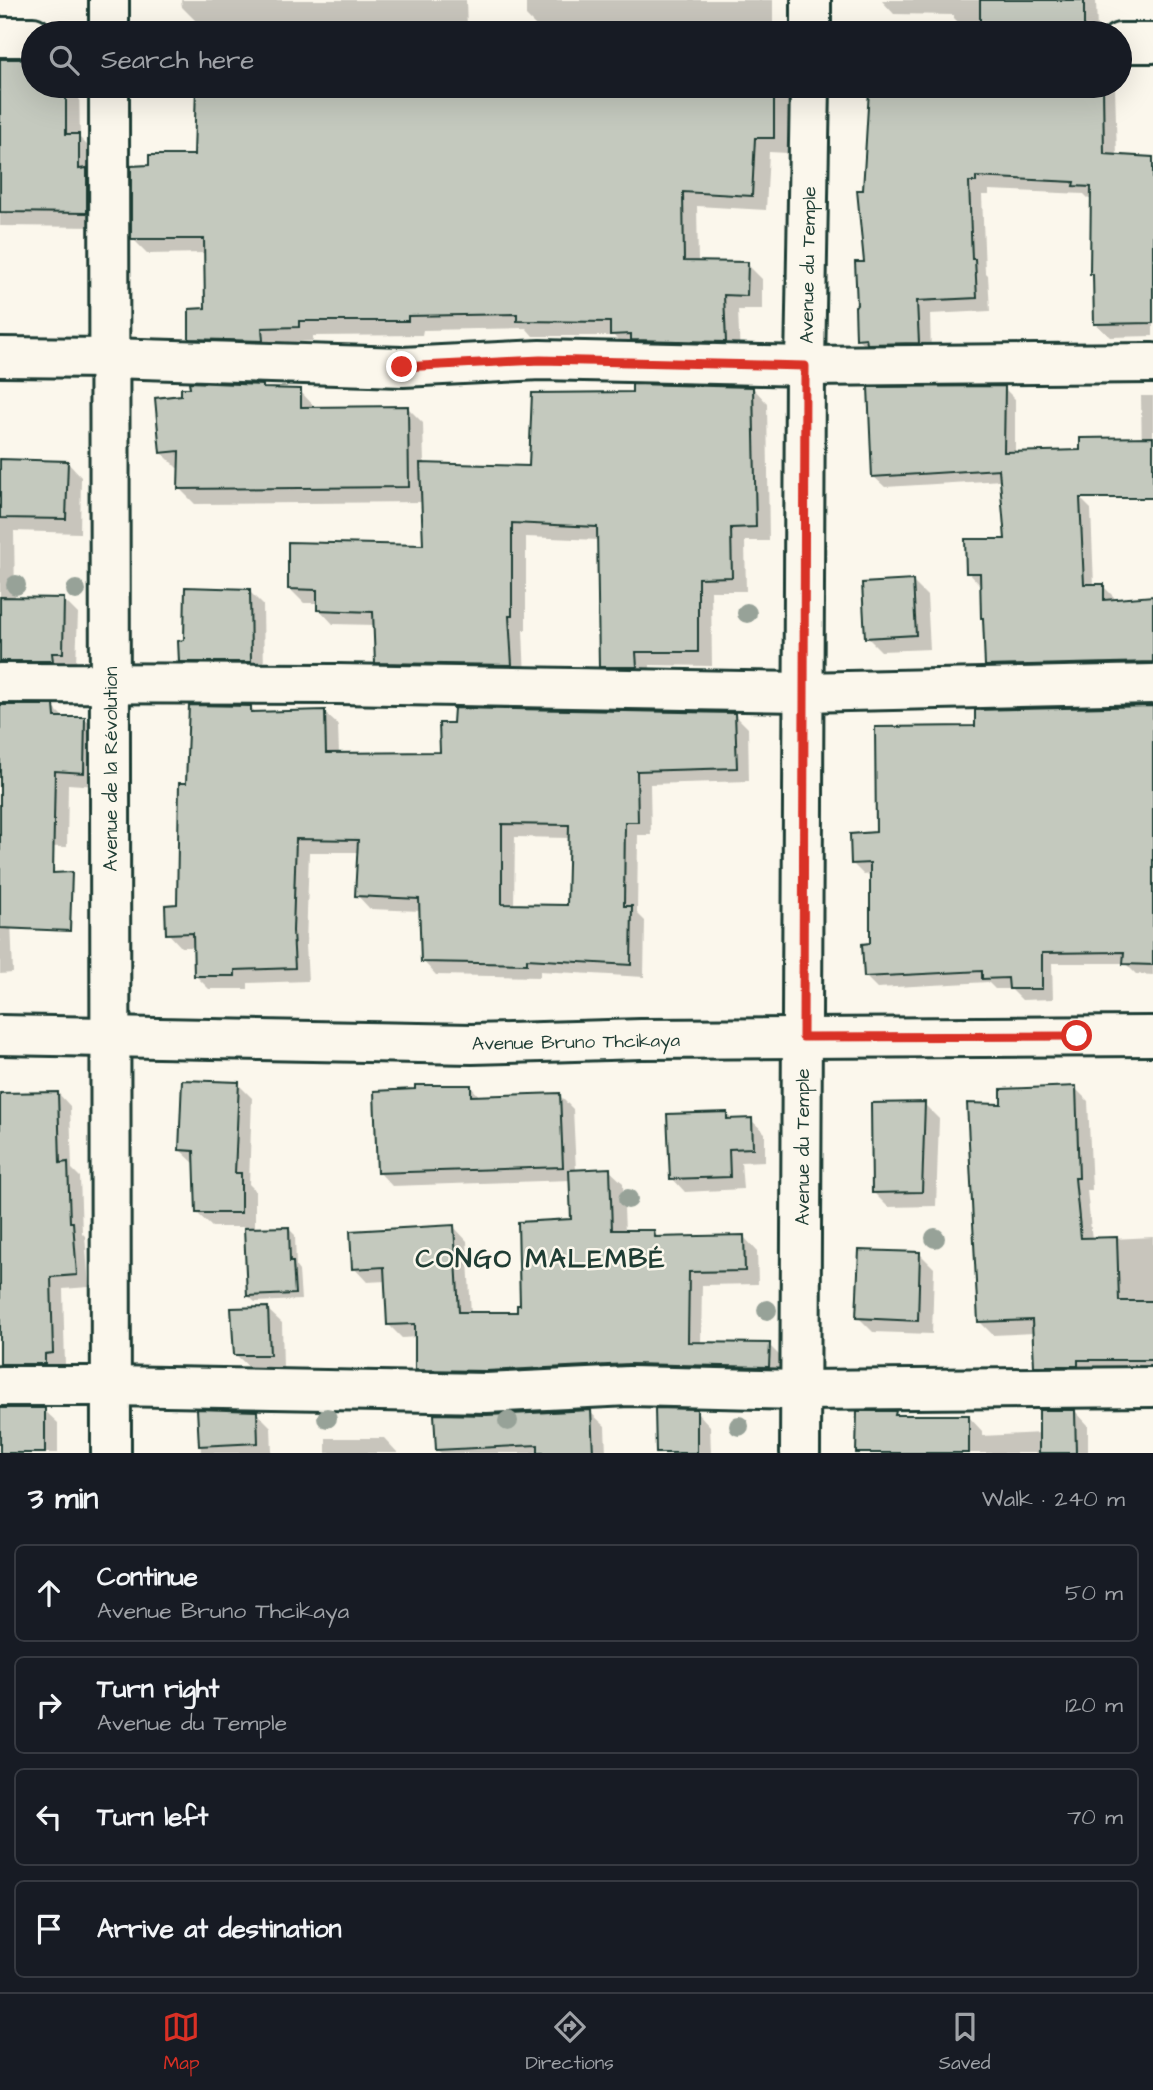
<!DOCTYPE html>
<html lang="en">
<head>
<meta charset="utf-8">
<style>
	:root { --surface:#171b24; --page:#20242c; --text:#f1f3f6; --muted:#9ea1a6; --line:#363941; --accent:#d93025 }
	body { margin:0; font-family:"Architects Daughter",sans-serif; background:var(--page); color:var(--text) }
	.stop { position:absolute; width:21px; height:21px; margin:-16px; border:5px solid #d93025; border-radius:50%; background:#fff }
	.stop.end { background:#d93025; border-color:#fff; box-shadow:0 2px 7px #0008 }
	.list { margin:0; padding:0; list-style:none }
	h2 { display:flex; justify-content:space-between; align-items:center; height:91px; margin:0; padding:0 28px; font-size:30px }
	h2 small { font-size:23px; font-weight:400; color:var(--muted) }
	.list li { display:grid; grid-template-columns:46px 1fr auto; gap:21px; align-items:center; box-sizing:border-box; height:98px; margin:0 14px 14px; padding:0 14px; border:2px solid var(--line); border-radius:10px }
	.list b { display:block; font-size:26px; white-space:nowrap }
	.list p { margin:0; font-size:23px; white-space:nowrap; color:var(--muted) }
	.list em { font-size:23px; font-style:normal; color:var(--muted) }
	.icon { flex:none; width:38px; height:38px; fill:none; stroke:currentColor; stroke-width:2; stroke-linecap:round; stroke-linejoin:round }
	.map { position:relative; flex:none; width:1153px; height:1453px; overflow:hidden }
	.search { position:absolute; background:var(--surface); box-shadow:0 7px 28px #0002; left:21px; right:21px; top:21px; height:77px; display:flex; align-items:center; gap:18px; box-sizing:border-box; padding:0 24px; border-radius:38px; color:var(--muted); font-size:26px }
	.sheet { height:539px; background:var(--surface) }
	nav { display:flex; justify-content:space-around; align-items:center; box-sizing:border-box; height:98px; border-top:2px solid var(--line); background:var(--surface); font-size:19px; color:var(--muted) }
	nav a { display:grid; justify-items:center; gap:4px }
	nav .on { color:var(--accent) }
	.map>svg:first-child { display:block }
	.shadow { fill:#0003; fill-rule:evenodd }
	.building { fill:#c4c9be; stroke:#1f3d34; stroke-width:2; fill-rule:evenodd }
	.lines { fill:none; stroke-linecap:round; stroke-linejoin:round }
	.minor-casing { stroke:#1f3d34; stroke-width:44 }
	.minor { stroke:#fbf7ec; stroke-width:38 }
	.tree { fill:#97a298 }
	.route { stroke:#d93025; stroke-width:9 }
	.labels { text-anchor:middle; stroke-width:5; stroke-linejoin:round; paint-order:stroke }
	.street-label { font-size:19px; fill:#1f3d34; stroke:#fbf7ec }
	.district-label { font-size:26px; font-weight:bold; letter-spacing:2px; fill:#1f3d34; stroke:#fbf7ec }
</style>
</head>
<body>
<div class="map">
<svg width="1153" height="1453" viewBox="0 0 1153 1453">
	<rect width="100%" height="100%" fill="#fbf7ec"/>
	<filter id="ink" filterUnits="userSpaceOnUse"><feTurbulence type="fractalNoise" baseFrequency=".0143" numOctaves="2"/><feDisplacementMap in="SourceGraphic" scale="14" xChannelSelector="R" yChannelSelector="G"/><feConvolveMatrix kernelMatrix="1 2 1 2 8 2 1 2 1" color-interpolation-filters="sRGB"/></filter>
	<g filter="url(#ink)">
		<!-- shadow -->
		<g class="shadow">
			<polygon points="181,0 466,0 467,29 312,26 312,33 199,33 200,22 197,22 182,7"/>
			<polygon points="526,0 773,0 773,29 716,30 713,26 650,26 650,30 541,31 526,16"/>
			<polygon points="1096,0 1097,33 968,32 954,18 954,15 894,14 881,0"/>
			<polygon points="0,61 33,61 33,86 79,86 80,138 92,150 101,227 0,226"/>
			<polygon points="198,86 783,86 789,91 788,153 769,152 766,210 697,206 698,263 747,264 762,279 762,310 738,310 740,357 626,349 614,336 533,336 526,328 423,330 422,335 313,336 313,341 277,343 277,355 206,353 191,338 207,310 206,253 148,254 133,239 151,167 196,156"/>
			<polygon points="905,86 1115,86 1117,157 1153,159 1153,336 1110,337 1096,324 1095,277 1092,274 1093,199 1089,199 1084,194 989,190 989,195 982,195 985,272 988,275 990,311 930,314 931,356 871,351 857,338 859,307 865,264 864,191 905,95"/>
			<polygon points="262,386 266,390 300,391 316,408 408,408 423,423 424,465 530,468 634,394 753,388 767,403 769,541 745,541 746,591 711,591 712,666 650,665 650,681 615,680 600,666 599,540 526,537 526,630 523,630 525,679 391,676 377,662 375,625 333,624 319,609 319,603 304,603 289,588 425,547 423,502 195,504 180,489 180,467 177,468 161,452"/>
			<polygon points="1004,388 1015,399 1015,454 1079,497 1091,509 1094,586 1103,586 1114,597 1114,601 1153,598 1153,673 998,676 987,665 982,584 979,584 968,572 1007,540 1002,480 885,487 873,476"/>
			<polygon points="1141,396 1153,396 1153,467 1142,456"/>
			<polygon points="0,462 67,462 81,477 80,533 14,531 15,599 64,600 78,614 76,663 0,661"/>
			<polygon points="913,582 927,596 930,649 881,651 867,637"/>
			<polygon points="249,591 263,605 264,676 195,675 181,661 186,642"/>
			<polygon points="0,707 53,707 65,719 85,719 98,733 97,786 68,784 67,847 0,846"/>
			<path d="M250,707L257,713L324,712L338,725L339,754H442L734,714L748,728L749,781L650,784L651,835H638L637,913L645,921L644,977L540,971V977L436,975L423,961L421,911L370,909L357,895L359,852H309L306,945L308,981L248,983V989H209L196,976L195,947H181L168,933L179,906L188,784ZM515,837L570,838L569,907L514,906Z"/>
			<polygon points="1153,708 1153,975 1136,974 1125,963 1052,963 1053,999 1022,1000 1011,989 995,989 988,982 877,988 866,977 872,945 871,874 864,875 853,864 878,834 976,728"/>
			<polygon points="0,910 11,921 13,973 0,974"/>
			<polygon points="238,1084 252,1098 249,1184 255,1190 255,1230 288,1228 295,1235 296,1267 299,1271 301,1300 255,1302 248,1296 246,1227 212,1227 197,1213 195,1164 180,1150"/>
			<polygon points="471,1087 481,1098 559,1095 573,1109 576,1171 609,1170 623,1183 625,1232 653,1232 660,1239 744,1237 757,1251 758,1284 702,1285 701,1344 769,1345 783,1359 782,1380 431,1383 417,1369 417,1337 402,1338 388,1324 386,1281 367,1282 354,1268 454,1227 467,1241 471,1314 519,1314 522,1306 573,1221 571,1180 392,1186 379,1172"/>
			<polygon points="1075,1088 1088,1101 1092,1190 1087,1190 1092,1240 1153,1237 1153,1373 1049,1379 1036,1365 1034,1333 993,1335 980,1322 1003,1105"/>
			<polygon points="58,1093 70,1106 72,1169 80,1177 82,1233 85,1236 89,1287 63,1289 65,1365 0,1364 0,1094"/>
			<polygon points="924,1104 939,1119 936,1206 888,1207 873,1192"/>
			<polygon points="726,1113 734,1121 751,1120 765,1133 765,1161 741,1162 743,1189 685,1192 672,1178"/>
			<polygon points="920,1254 934,1268 932,1334 873,1332 858,1317"/>
			<polygon points="267,1309 282,1323 283,1368 250,1368 235,1354"/>
			<polygon points="0,1410 44,1410 58,1423 58,1453 0,1453"/>
			<polygon points="199,1411 256,1412 271,1427 272,1453 201,1453"/>
			<polygon points="696,1411 710,1426 711,1453 657,1453"/>
			<polygon points="1075,1411 1088,1425 1088,1453 859,1453 895,1413 899,1417 969,1417 982,1431 982,1436 1041,1433"/>
			<polygon points="590,1412 605,1426 606,1453 441,1453 437,1450 487,1417"/>
			<polygon points="326,1438 384,1438 398,1453 326,1453"/>
		</g>
		<!-- building -->
		<g class="building">
			<rect x="980" y="0" width="104" height="33"/>
			<polygon points="0,59 33,59 33,86 66,86 66,134 79,134 79,169 87,168 87,213 0,212"/>
			<polygon points="196,86 774,86 774,138 755,138 752,196 683,192 684,261 748,262 747,296 724,295 726,342 631,340 631,334 610,335 610,322 517,321 517,314 408,316 408,321 299,321 299,327 262,328 263,341 189,339 189,309 205,308 204,239 131,239 131,166 149,165 149,155 194,155"/>
			<polygon points="904,86 1103,86 1104,154 1153,157 1153,323 1094,324 1093,274 1090,274 1091,187 1073,186 1074,182 976,177 976,182 969,182 972,259 975,259 977,298 917,301 919,343 867,344 866,338 856,339 855,306 857,305 855,262 864,262 857,190 863,190 869,90 903,93"/>
			<polygon points="189,382 263,385 263,388 301,389 301,407 408,406 409,487 178,489 179,451 160,453 155,398 181,395 181,388 190,388"/>
			<polygon points="632,384 753,387 756,527 731,528 732,577 698,578 698,652 636,652 637,667 599,667 597,527 512,523 512,616 509,616 512,665 375,663 373,612 317,610 317,590 288,589 288,542 423,545 420,463 529,466 532,393 632,392"/>
			<polygon points="1005,386 1004,452 1080,450 1080,438 1153,437 1153,498 1080,498 1084,584 1104,584 1104,600 1153,596 1153,662 985,666 983,618 981,618 980,573 966,573 965,539 1005,539 999,469 872,477 868,387"/>
			<polygon points="0,459 68,461 66,519 0,518"/>
			<polygon points="913,580 916,635 865,638 862,583"/>
			<polygon points="185,587 250,589 251,662 179,662 178,641 184,640"/>
			<polygon points="0,597 64,598 63,653 52,653 53,661 0,661"/>
			<polygon points="0,705 54,705 55,717 85,717 84,773 55,771 53,873 72,872 70,931 0,928"/>
			<path d="M189,705L251,706V712L325,710L326,753L440,752L439,723H453L454,708L735,713L737,768L637,771L638,822H625L624,906H632L631,965L527,959V964L421,962L419,899L355,896L358,840L296,839L293,931L295,968L235,970V976H194L193,933L166,934L165,905L177,904L179,783H186ZM502,824L569,825L567,905L502,904Z"/>
			<polygon points="1153,706 1153,965 1123,964 1124,952 1042,953 1042,989 1009,989 1008,978 982,979 982,971 864,977 862,944 870,943 870,863 851,864 850,834 876,832 875,727 975,726 975,710"/>
			<polygon points="182,1080 239,1082 235,1173 241,1173 241,1213 196,1213 194,1151 179,1150"/>
			<polygon points="415,1085 471,1085 471,1096 560,1093 563,1167 377,1173 374,1091 415,1089"/>
			<polygon points="1076,1086 1079,1178 1075,1178 1081,1238 1117,1237 1119,1301 1153,1301 1153,1360 1078,1360 1078,1366 1034,1366 1032,1320 978,1322 967,1103 1001,1104 1001,1089"/>
			<polygon points="58,1092 60,1163 68,1162 70,1222 73,1222 77,1275 51,1277 53,1353 45,1354 45,1364 0,1364 0,1093"/>
			<polygon points="925,1102 922,1192 872,1193 871,1103"/>
			<polygon points="727,1112 727,1119 752,1118 753,1148 729,1149 730,1177 670,1179 667,1114"/>
			<polygon points="610,1168 612,1230 654,1230 655,1237 744,1235 745,1271 689,1272 688,1342 770,1343 769,1367 629,1364 486,1371 415,1370 415,1324 387,1325 384,1267 352,1269 350,1231 454,1225 459,1312 517,1312 517,1305 520,1305 518,1222 571,1219 569,1170"/>
			<polygon points="289,1227 290,1262 293,1262 295,1294 247,1296 244,1228"/>
			<polygon points="859,1250 920,1252 918,1321 856,1318"/>
			<polygon points="268,1307 270,1355 234,1355 231,1308"/>
			<rect x="0" y="1408" width="45" height="45"/>
			<polygon points="655,1408 697,1409 697,1453 656,1453"/>
			<polygon points="197,1409 257,1411 258,1443 199,1446"/>
			<polygon points="591,1410 593,1453 538,1453 538,1445 436,1450 434,1414 487,1415"/>
			<polygon points="1039,1410 1075,1410 1076,1453 1039,1453"/>
			<polygon points="857,1411 896,1411 895,1415 969,1415 969,1453 856,1453"/>
		</g>
		<g class="lines">
			<defs>
				<g id="minor">
					<polyline points="109,0 109,33"/>
					<polyline points="811,33 811,0"/>
					<polyline points="0,37 33,37"/>
					<polyline points="1120,43 1153,43"/>
					<polyline points="109,86 111,1453"/>
					<polyline points="0,357 109,358 403,367 540,360 805,366 1153,363"/>
					<polyline points="0,683 336,684 804,692 1153,684"/>
					<polyline points="0,1035 472,1044 641,1039 1153,1036"/>
					<polyline points="0,1386 111,1386 486,1393 629,1386 801,1390 1153,1387"/>
					<polyline points="800,1453 805,366 810,86"/>
				</g>
			</defs>
			<!-- minor casing -->
			<use href="#minor" class="minor-casing"/>
			<!-- minor -->
			<use href="#minor" class="minor"/>
		</g>
		<!-- trees -->
		<g class="tree">
			<circle cx="16" cy="585" r="10"/>
			<circle cx="76" cy="590" r="10"/>
			<circle cx="747" cy="613" r="10"/>
			<circle cx="628" cy="1199" r="10"/>
			<circle cx="935" cy="1238" r="10"/>
			<circle cx="767" cy="1310" r="10"/>
			<circle cx="327" cy="1418" r="10"/>
			<circle cx="508" cy="1421" r="10"/>
			<circle cx="739" cy="1426" r="10"/>
		</g>
	</g>
	<g class="lines" filter="url(#ink)">
		<!-- route -->
		<polyline class="route" points="402,367 540,360 805,366 803,1037 1077,1036"/>
	</g>
	<g class="labels">
		<!-- street labels -->
		<g class="street-label">
			<text transform="translate(807 265) rotate(-89)" y="7">Avenue du Temple</text>
			<text transform="translate(110 769) rotate(-90)" y="7">Avenue de la Révolution</text>
			<text transform="translate(576 1041) rotate(-1)" y="7">Avenue Bruno Thcikaya</text>
			<text transform="translate(802 1147) rotate(-90)" y="7">Avenue du Temple</text>
		</g>
		<!-- district labels -->
		<g class="district-label">
			<text x="541" y="1267">CONGO MALEMBÉ</text>
		</g>
	</g>
</svg>
<div class="stop" style="left:1077px;top:1036px"></div>
<div class="stop end" style="left:402px;top:367px"></div>
<div class="search"><svg class="icon" aria-label="search" viewBox="0 0 24 24"><circle cx="10" cy="10" r="6"/><path d="M15 15l6 6"/></svg>Search here</div>
</div>
<section class="sheet">
<h2>3 min<small>Walk · 240 m</small></h2>
<ul class="list">
<li><svg class="icon" aria-label="ahead" viewBox="0 0 24 24"><path d="M12 20V5M6 11l6-6 6 6"/></svg><div><b>Continue</b><p>Avenue Bruno Thcikaya</p></div><em>50 m</em></li>
<li><svg class="icon" aria-label="right" viewBox="0 0 24 24"><path d="M7 20v-9h11M14 6l5 5-5 5"/></svg><div><b>Turn right</b><p>Avenue du Temple</p></div><em>120 m</em></li>
<li><svg class="icon" aria-label="left" viewBox="0 0 24 24"><path d="M17 20v-9H6M10 6l-5 5 5 5"/></svg><div><b>Turn left</b></div><em>70 m</em></li>
<li><svg class="icon" aria-label="arrive" viewBox="0 0 24 24"><path d="M6 21V4h12l-3 4 3 4H6"/></svg><div><b>Arrive at destination</b></div></li>
</ul>
</section>
<nav>
<a class="on"><svg class="icon" aria-label="map" viewBox="0 0 24 24"><path d="M3 6l6-2 6 2 6-2v14l-6 2-6-2-6 2zM9 4v14M15 6v14"/></svg>Map</a>
<a><svg class="icon" aria-label="directions" viewBox="0 0 24 24"><path d="M12 3l9 9-9 9-9-9zM9 14v-3h6M13 9l2 2-2 2"/></svg>Directions</a>
<a><svg class="icon" aria-label="saved" viewBox="0 0 24 24"><path d="M7 4h10v16l-5-4-5 4z"/></svg>Saved</a>
</nav>
</body>
</html>
